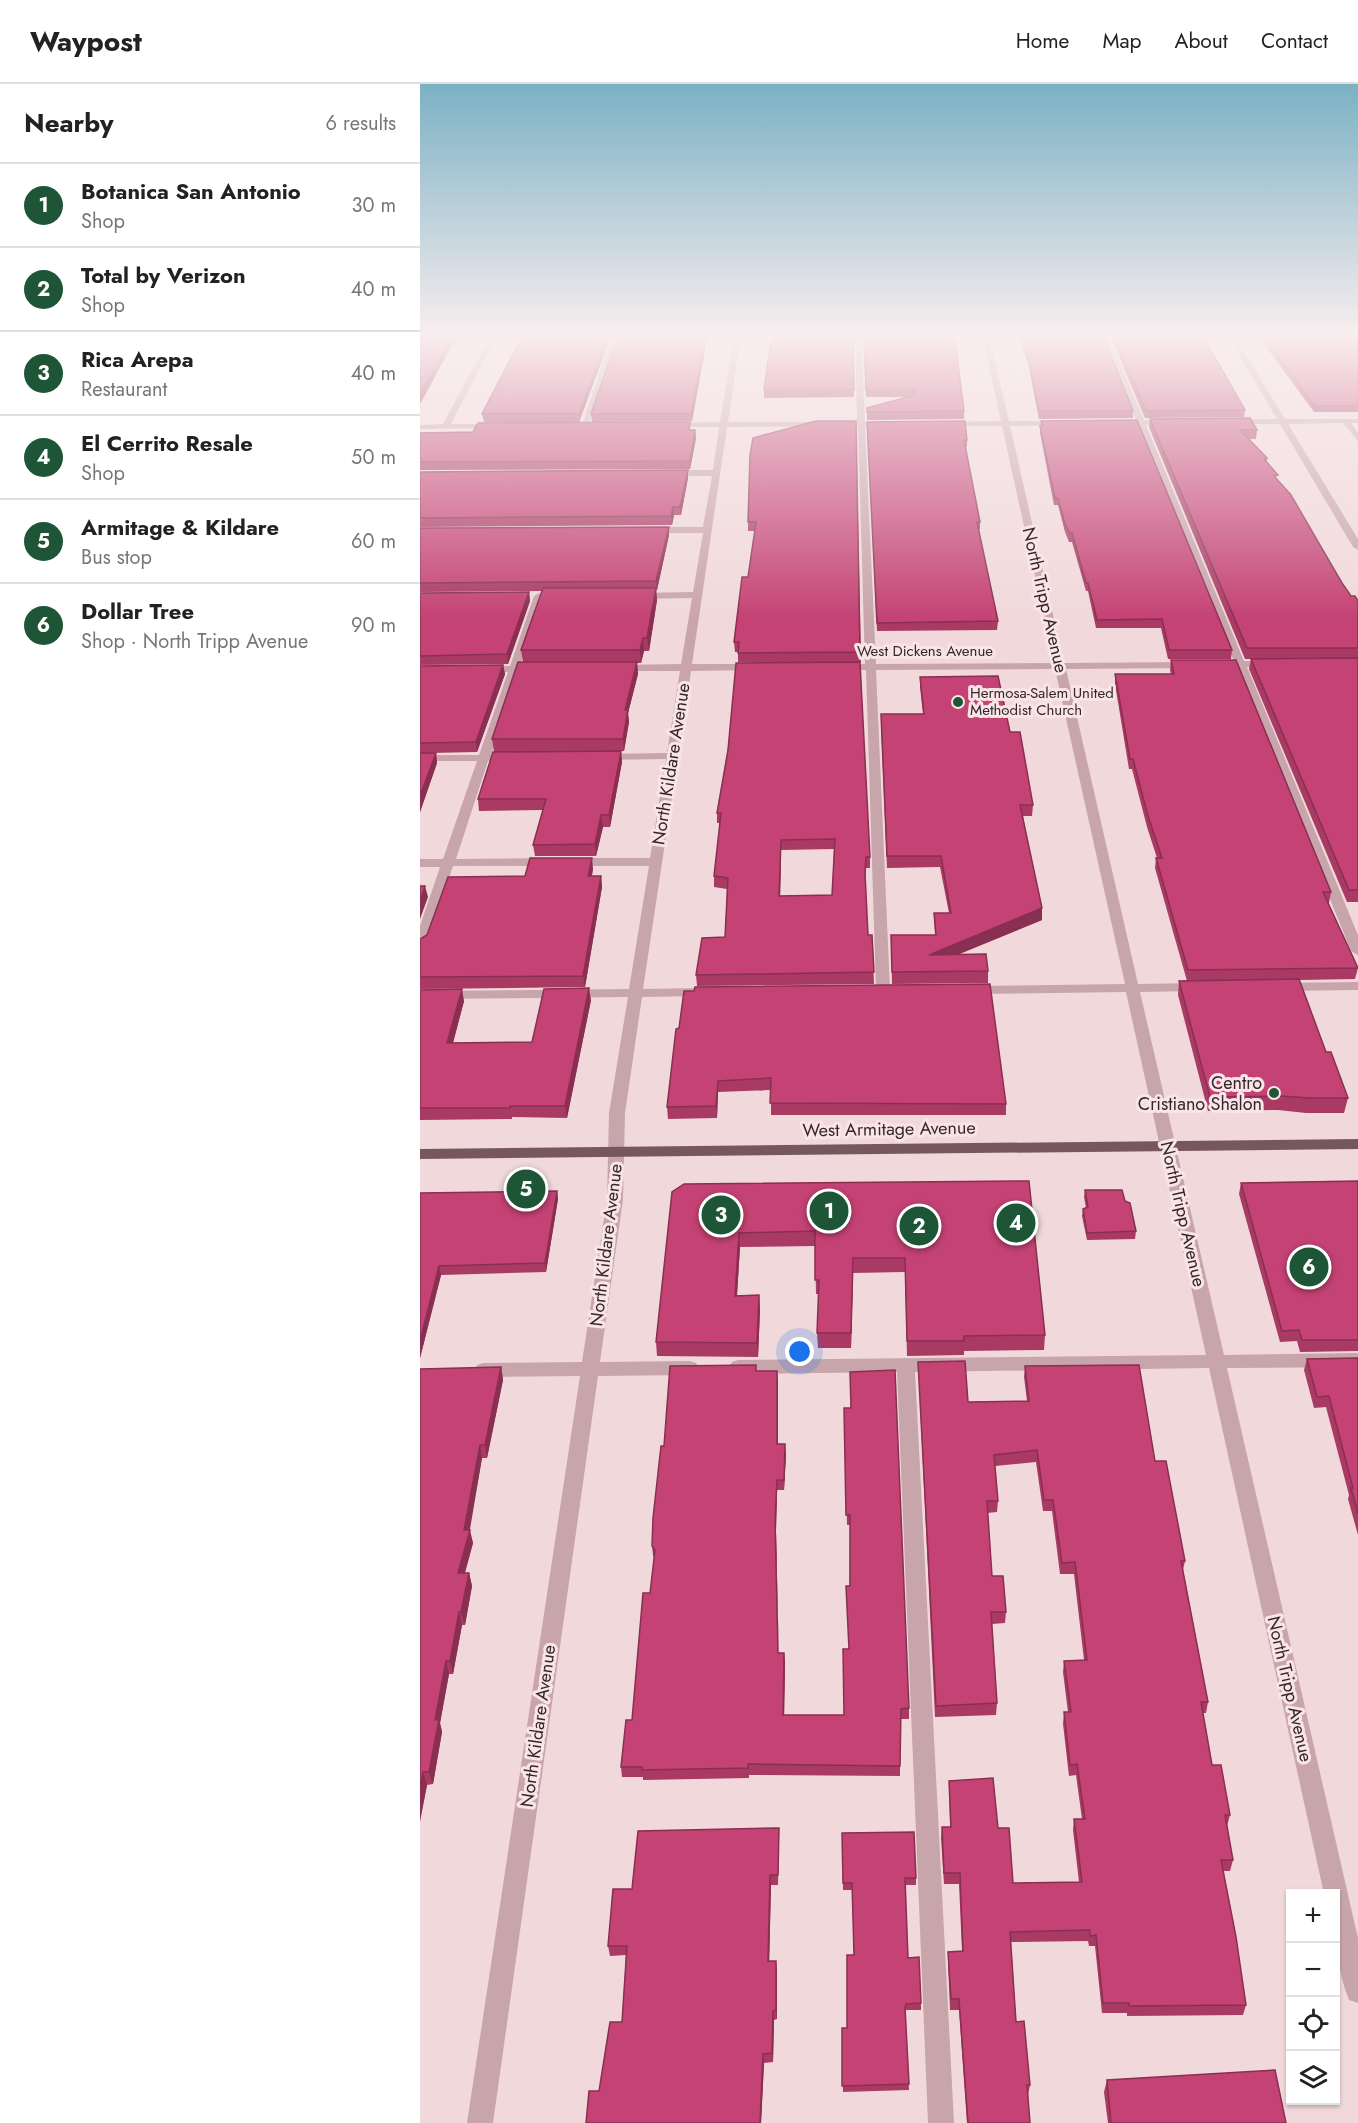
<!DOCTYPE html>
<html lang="en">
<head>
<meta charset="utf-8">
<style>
	:root { --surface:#fff; --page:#f2f2f2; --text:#222; --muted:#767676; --line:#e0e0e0; --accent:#1d5536 }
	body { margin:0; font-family:Jost,sans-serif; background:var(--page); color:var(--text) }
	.controls { position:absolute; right:18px; bottom:18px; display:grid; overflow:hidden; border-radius:0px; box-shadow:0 2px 4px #0004 }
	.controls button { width:54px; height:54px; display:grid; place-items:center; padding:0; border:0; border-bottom:2px solid var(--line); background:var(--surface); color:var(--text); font:30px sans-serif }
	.you { position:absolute; left:380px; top:1268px; width:21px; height:21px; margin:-15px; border:4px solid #fff; border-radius:50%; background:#1a73e8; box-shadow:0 0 0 9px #1a73e833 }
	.badge { display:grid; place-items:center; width:39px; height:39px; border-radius:50%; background:var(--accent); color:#fff; font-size:20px; font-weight:700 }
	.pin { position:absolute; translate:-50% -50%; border:3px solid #fff; box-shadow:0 2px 6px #0006 }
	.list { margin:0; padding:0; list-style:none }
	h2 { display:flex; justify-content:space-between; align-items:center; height:78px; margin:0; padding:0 24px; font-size:26px }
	h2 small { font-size:20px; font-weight:400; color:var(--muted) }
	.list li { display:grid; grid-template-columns:39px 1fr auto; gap:18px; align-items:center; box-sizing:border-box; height:84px; padding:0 24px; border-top:2px solid var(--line) }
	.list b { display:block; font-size:22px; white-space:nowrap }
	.list p { margin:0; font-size:20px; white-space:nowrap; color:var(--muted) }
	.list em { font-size:20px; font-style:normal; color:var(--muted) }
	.icon { flex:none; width:33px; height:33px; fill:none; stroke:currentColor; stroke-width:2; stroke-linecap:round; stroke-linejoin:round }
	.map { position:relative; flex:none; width:938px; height:2039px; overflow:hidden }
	header { display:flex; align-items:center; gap:36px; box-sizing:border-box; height:84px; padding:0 30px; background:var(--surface); border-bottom:2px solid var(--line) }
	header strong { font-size:28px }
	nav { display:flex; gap:33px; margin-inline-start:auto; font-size:21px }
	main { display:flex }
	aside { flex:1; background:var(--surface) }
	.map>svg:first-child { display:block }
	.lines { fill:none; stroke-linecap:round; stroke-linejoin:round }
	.minor { fill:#c8a5ab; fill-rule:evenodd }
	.major { fill:#765760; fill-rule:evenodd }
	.wall { fill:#a93a64; fill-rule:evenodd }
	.shaded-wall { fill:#892f51 }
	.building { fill:#c44374; stroke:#892f51; stroke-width:1.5; fill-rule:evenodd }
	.poi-dot { fill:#1d5536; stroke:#f9e5e7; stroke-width:2 }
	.labels { text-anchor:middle; stroke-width:6; stroke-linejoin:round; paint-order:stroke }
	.far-street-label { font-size:15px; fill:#34262b; stroke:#f9e5e7 }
	.far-poi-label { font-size:15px; fill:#34262b; stroke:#f9e5e7; text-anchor:start }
	.street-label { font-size:18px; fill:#34262b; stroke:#f9e5e7 }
	.poi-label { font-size:18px; fill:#34262b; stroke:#f9e5e7; text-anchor:end }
</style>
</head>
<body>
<header>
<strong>Waypost</strong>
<nav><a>Home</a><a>Map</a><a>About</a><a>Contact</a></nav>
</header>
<main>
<aside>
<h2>Nearby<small>6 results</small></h2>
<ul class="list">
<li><span class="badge">1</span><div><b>Botanica San Antonio</b><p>Shop</p></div><em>30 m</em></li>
<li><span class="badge">2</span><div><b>Total by Verizon</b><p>Shop</p></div><em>40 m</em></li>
<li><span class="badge">3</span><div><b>Rica Arepa</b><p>Restaurant</p></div><em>40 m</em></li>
<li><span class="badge">4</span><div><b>El Cerrito Resale</b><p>Shop</p></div><em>50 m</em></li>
<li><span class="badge">5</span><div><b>Armitage &amp; Kildare</b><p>Bus stop</p></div><em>60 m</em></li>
<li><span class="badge">6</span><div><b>Dollar Tree</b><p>Shop · North Tripp Avenue</p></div><em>90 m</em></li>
</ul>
</aside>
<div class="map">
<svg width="938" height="2039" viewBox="0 0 938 2039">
	<rect width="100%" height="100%" fill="#f1d9db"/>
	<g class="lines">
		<!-- minor -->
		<g class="minor">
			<polygon points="72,249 78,249 31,340 77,340 81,342 80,344 0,345 0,341 23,340"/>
			<polygon points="193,249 199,249 168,342 161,344"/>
			<path d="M315,249H321L308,338H437L435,249H441L445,338H467L471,340L467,342H445L456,580L634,579L582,342H527L523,340L527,338L581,337L562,249H568L589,337H641L645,339L641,341L590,342L644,579L770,578L775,581L770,584L646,585L718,900L777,899L784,903L777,907L720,908L804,1271L938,1269V1283L807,1284L938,1854V1919L929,1916C915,1882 916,1846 916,1810H904L789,1284L495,1288L534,2039H508L477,1288L318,1290L312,1288L309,1283L312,1278L318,1276L786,1271L706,908L552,910L545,906L552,902L705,900L635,585L456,586L470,906L468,909H458L456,906L446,586H422L417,583L422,580H445L438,342L307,343L272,580H335L340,583L335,586L271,587L223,905L285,904L292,908L285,912L222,913L205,1029L203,1115L180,1278L270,1277L276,1279L279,1284L276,1289L270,1291L178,1292L73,2039H47L160,1292L63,1293L57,1291L54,1286L57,1281L63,1279L162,1278L187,1115L189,1029L208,913L0,915V907L209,905L229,782H153L147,778L153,774H230L246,675L183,676L177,673L183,670L247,669L260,587H197L192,584L197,581L261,580L272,514L217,515L212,512L217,509L273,508L283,449H231L227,446L231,443H283L292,392H249L245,389L249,386H293L299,343H251L247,341L251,339L300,338Z"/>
			<polygon points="681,249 687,249 724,336 749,336 753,338 749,340 726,341 824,577 851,577 856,580 851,583 827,583 938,851 938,871 931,867 816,583 797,583 792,580 797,577 814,577 718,341 698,341 694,339 698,337 716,336"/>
			<polygon points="806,249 812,249 865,335 938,335 938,339 931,339 938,349 938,357 923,339 868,340 938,455 938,466 933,463 860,340 812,340 808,338 812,336 857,335"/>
			<polygon points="119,509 124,512 100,582 116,582 121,585 116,588 98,588 71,671 78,674 68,677 36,775 129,774 135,778 129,782 33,782 7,861 0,865 0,842 20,783 0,783 0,775 23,775 57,677 0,677 0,671 59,671 88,588 65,588 60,585 65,582 90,582 114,512"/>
			<polygon points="938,898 938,906 861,907 854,903 861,899"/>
		</g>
		<!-- major -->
		<polygon class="major" points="938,1055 938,1065 0,1075 0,1065"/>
	</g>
	<!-- wall -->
	<g class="wall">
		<polygon points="0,249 42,249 36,259 33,259 0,320"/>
		<polygon points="104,249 192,249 159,338 64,338 62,330"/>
		<polygon points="288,249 272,337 172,338 171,330"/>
		<polygon points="433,249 434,313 344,314 344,306"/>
		<polygon points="443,249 534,249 544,327 544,335 447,336 447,324 488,313 446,313"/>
		<polygon points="597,249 682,249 713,327 713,334 619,335 608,279"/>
		<polygon points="689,249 781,249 825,326 824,333 725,334"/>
		<polygon points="836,249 930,249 938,257 938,328 894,328"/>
		<polygon points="730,335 837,346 836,355 828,355 847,374 847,378 857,396 922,499 931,512 938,517 938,818 927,818 829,585 831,575 833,575 825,575 729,343"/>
		<polygon points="436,337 441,578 318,578 318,568 315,568 314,558 328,493 335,447 328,447 328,438"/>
		<polygon points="621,337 812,566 811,575 748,575 741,544 676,544 668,507 666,507 652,458 649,458 645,448 638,421 634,421 620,349"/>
		<polygon points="447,338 547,356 547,363 545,363 560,438 560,445 558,445 578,537 577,546 457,547"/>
		<polygon points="275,346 276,354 270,385 0,386 0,349"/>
		<polygon points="268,386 268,394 261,431 254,431 252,441 0,443 0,388"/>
		<polygon points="0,444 249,451 237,506 236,506 237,516 229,567 224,567 221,579 217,579 218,590 208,629 209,638 204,667 201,667 202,678 190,743 183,743 176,772 115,772 113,761 123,726 59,727 58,715 74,668 72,655 103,578 101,566 122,507 0,508"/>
		<polygon points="109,508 110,517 88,580 0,581 0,509"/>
		<polygon points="751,576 911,808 909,819 908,819 938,884 935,895 879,896 906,968 928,1014 924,1029 886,1029 858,1026 788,1027 758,911 759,897 767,897 735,784 736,774 737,774 727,743 712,685 709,685 695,600 695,590 751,590 750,586"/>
		<polygon points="83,581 85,590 57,668 10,669 16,669 17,679 0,728 0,582"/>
		<polygon points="500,593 590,648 613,721 612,732 603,732 622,836 538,870 568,887 568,899 472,900 471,851 515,851 514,829 529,829 520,783 467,784 461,640 503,630 500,603"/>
		<path d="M308,666L450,773V784H446L445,796L448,851H452L454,900L277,902L276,891L305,853L307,805L294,803V792L300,739H297V729ZM414,765L412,811L360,812L361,766Z"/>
		<polygon points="173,785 172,792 181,792 182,803 165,903 0,905 0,855 105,792"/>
		<polygon points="0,906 44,917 33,959 112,958 171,916 147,1034 92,1033 92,1035 0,1036"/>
		<polygon points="256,945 586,1020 586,1031 351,1031 351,1006 298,1008 297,1034 248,1035 247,1023"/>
		<polygon points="609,1097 625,1251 624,1266 544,1267 544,1271 487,1272 485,1188 433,1189 431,1264 398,1264 397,1249 399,1210 396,1210 395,1162 320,1163 317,1211 339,1211 340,1226 338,1273 237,1272 236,1258 252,1108"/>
		<polygon points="938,1097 938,1267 880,1268 877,1257 860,1258 819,1110 821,1099"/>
		<polygon points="665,1106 705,1117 716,1147 715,1155 667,1156 662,1132 663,1125 666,1124 664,1113"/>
		<polygon points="137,1107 138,1115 126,1188 21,1191 0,1274 0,1109"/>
		<polygon points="938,1274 938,1451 928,1415 929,1411 906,1323 894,1324 884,1286 887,1275"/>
		<polygon points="498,1278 548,1318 607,1317 604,1293 605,1282 735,1377 765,1477 763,1486 788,1618 786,1629 783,1629 792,1681 810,1731 807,1742 813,1776 810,1787 803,1787 826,1921 823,1931 707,1932 707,1929 682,1929 675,1862 669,1862 668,1857 591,1858 596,1938 610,2001 608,2011 610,2039 547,2039 539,1926 530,1926 528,1879 528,1868 542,1867 539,1800 524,1800 521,1754 522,1743 530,1743 529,1697 578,1744 593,1799 659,1798 653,1746 654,1735 662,1735 656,1691 649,1692 643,1640 644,1628 648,1628 643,1588 644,1577 664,1576 654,1490 640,1490 632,1427 623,1427 616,1378 575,1382 578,1417 577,1428 567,1429 572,1492 586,1528 585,1539 572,1540 577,1619 576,1631 515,1633"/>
		<polygon points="81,1283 83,1296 67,1374 62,1374 49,1446 53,1459 45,1489 49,1489 52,1502 45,1541 42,1541 33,1590 29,1590 20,1639 22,1648 13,1700 7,1701 0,1737 0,1285"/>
		<polygon points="336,1287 357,1287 358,1360 366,1370 364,1406 357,1406 356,1447 358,1569 364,1569 365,1579 364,1631 424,1631 429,1565 430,1441 427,1441 424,1324 489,1624 489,1635 480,1635 480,1692 329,1691 329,1694 223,1696 223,1693 202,1693 201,1683 212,1636 230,1509 234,1473 233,1472 232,1462"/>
		<polygon points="422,1749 496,1794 496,1801 485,1801 488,1874 501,1919 501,1926 486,1926 485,1929 489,2006 423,2008 422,1944 427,1944 434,1871 432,1806 423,1806"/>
		<polygon points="359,1754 358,1801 351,1801 349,1877 357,1886 357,1935 354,1936 353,1978 344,1979 341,2039 166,2039 179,2007 202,1938 206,1871 190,1872 188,1862 212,1805"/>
		<polygon points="687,1996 866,2039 688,2039 684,2008"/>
	</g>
	<!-- shaded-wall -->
	<g class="shaded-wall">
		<polygon points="37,249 42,249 36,259 35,252"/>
		<polygon points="189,249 192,249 159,338 159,330"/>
		<polygon points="286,249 288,249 272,337 271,330"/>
		<polygon points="32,252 33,259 0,320 0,311"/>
		<polygon points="275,346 276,354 270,385 270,377"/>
		<polygon points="268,386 268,394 261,431 260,423"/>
		<polygon points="253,423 254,431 252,441 251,432"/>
		<polygon points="249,443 249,451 237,506 236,497"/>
		<polygon points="236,504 237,516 229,567 227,554"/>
		<polygon points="109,508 110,517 88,580 87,570"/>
		<polygon points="223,554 224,567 221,579 220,566"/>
		<polygon points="217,578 218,590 208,629 209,638 204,667 203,655 205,626"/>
		<polygon points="83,581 85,590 57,668 56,658"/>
		<polygon points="201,667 202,678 190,743 189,731"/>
		<polygon points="16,669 17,679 0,728 0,712"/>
		<polygon points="181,731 183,743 176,772 175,760"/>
		<polygon points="361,756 361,766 360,823 359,812"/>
		<polygon points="172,774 173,785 169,803 168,792"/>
		<polygon points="181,792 182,803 165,903 163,892"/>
		<polygon points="5,802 8,813 0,835 0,818"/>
		<polygon points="622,824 622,836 508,883 509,871"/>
		<polygon points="169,904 171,916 147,1034 145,1022"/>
		<polygon points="42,905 44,917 30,970 27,959"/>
		<polygon points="298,997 298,1008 297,1034 296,1022"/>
		<polygon points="137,1107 138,1115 126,1188 125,1179"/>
		<polygon points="319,1149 320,1163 316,1226 315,1212"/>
		<polygon points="433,1174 433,1189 431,1264 431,1249"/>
		<polygon points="19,1182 21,1191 0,1274 0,1257"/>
		<polygon points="339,1211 340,1226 338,1273 337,1259"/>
		<polygon points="81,1283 83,1296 67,1374 65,1361"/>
		<polygon points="357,1287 358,1297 358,1370 357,1360"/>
		<polygon points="365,1360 366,1370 364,1406 364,1396"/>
		<polygon points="60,1361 62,1374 49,1451 50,1446 53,1459 41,1502 38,1489 44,1446"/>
		<polygon points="357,1396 357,1406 356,1447 359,1579 355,1437"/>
		<polygon points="49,1489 52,1502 45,1541 41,1528"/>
		<polygon points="39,1528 42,1541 33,1590 30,1577"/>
		<polygon points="364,1569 365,1579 364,1641 363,1631"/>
		<polygon points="26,1577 29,1590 20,1639 22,1648 13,1700 9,1688 15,1636"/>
		<polygon points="3,1688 7,1701 0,1737 0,1705"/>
		<polygon points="350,1791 351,1801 349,1886 348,1877"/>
		<polygon points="356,1877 357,1886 357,1935 356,1926"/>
		<polygon points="353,1927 354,1936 353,1978 352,1969"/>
		<polygon points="343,1970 344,1979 341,2039 340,2039"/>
	</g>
	<!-- building -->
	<g class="building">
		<polygon points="0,249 37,249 35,252 32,252 0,311"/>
		<polygon points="104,249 189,249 159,330 62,330"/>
		<polygon points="199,249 286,249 271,330 171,330"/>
		<polygon points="352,249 433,249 434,306 344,306"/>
		<polygon points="444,249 534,249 544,327 447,328 447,324 495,311 495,306 446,306"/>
		<polygon points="600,249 682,249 713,327 619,327 608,273"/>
		<polygon points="693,249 781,249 825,326 726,327"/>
		<polygon points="841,249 930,249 938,257 938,322 895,322"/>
		<polygon points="830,334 837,346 820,346 847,374 844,375 858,391 854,392 871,411 922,499 931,512 935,512 938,517 938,564 827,564 730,335"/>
		<polygon points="717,336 812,566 749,566 742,535 677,536 668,499 666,499 652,449 650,449 645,440 638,414 635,414 620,342 623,342 621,337"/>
		<polygon points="396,337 436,337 440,568 318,569 319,558 314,558 322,493 328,493 336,438 328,438 330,371 333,354"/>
		<polygon points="545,337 547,356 544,356 560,438 557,438 578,537 457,539 447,338"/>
		<polygon points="270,338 269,346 275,346 270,377 0,378 0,349 53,348 58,339"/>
		<polygon points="268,386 260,423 253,423 251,432 0,434 0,388"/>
		<polygon points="249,443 236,497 0,499 0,444"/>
		<polygon points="123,504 236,504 227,554 223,554 220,566 101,566"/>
		<polygon points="109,508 87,570 0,572 0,509"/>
		<polygon points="938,574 938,806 929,806 831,575"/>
		<polygon points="751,576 816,576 911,808 903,808 938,884 768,886 736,774 742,774 728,732 713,675 710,675 695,590 754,590"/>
		<polygon points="98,578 217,578 205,626 208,626 203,655 72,655"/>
		<path d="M440,578L450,773H446L445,789L448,851H452L454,888L276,891L282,854L305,853L308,794L294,792L301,729H297L308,666L316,579ZM415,755L412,811L359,812L361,756Z"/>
		<polygon points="83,581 56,658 0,659 0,582"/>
		<polygon points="578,592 590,648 600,648 613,721 600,721 622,824 509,871 566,870 568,887 472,888 471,851 516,851 514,829 531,829 521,772 467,772 461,630 504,630 500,593"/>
		<polygon points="201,667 189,731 181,731 175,760 113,761 126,715 58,715 73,668"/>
		<polygon points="0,669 16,669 0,712"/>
		<polygon points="110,774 172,774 168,792 181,792 163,892 0,893 0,855 7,851 28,793 105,792"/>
		<polygon points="0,802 5,802 0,818"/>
		<polygon points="879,895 906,968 911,968 928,1014 889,1014 861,1012 790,1013 759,897"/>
		<polygon points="570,900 586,1020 350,1019 351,994 298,997 296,1022 247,1023 256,945 259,944 264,907 274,907 275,903"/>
		<polygon points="169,904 145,1022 90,1022 90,1024 0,1024 0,906 42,905 27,959 112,958 124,905"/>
		<polygon points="609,1097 625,1251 544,1252 544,1257 487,1257 485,1174 433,1174 431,1249 397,1249 399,1196 395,1196 395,1147 319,1149 315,1212 339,1211 337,1259 236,1258 252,1108 264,1100"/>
		<polygon points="938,1097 938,1256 882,1256 879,1246 862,1247 821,1099"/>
		<polygon points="665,1106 702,1106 705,1117 710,1119 716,1147 667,1149 663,1125 668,1123"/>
		<polygon points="137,1107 125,1179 19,1182 0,1257 0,1109"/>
		<polygon points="938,1274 938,1429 931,1404 933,1404 909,1312 897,1313 887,1275"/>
		<polygon points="545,1277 548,1318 609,1317 605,1282 719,1281 735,1377 746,1377 765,1477 761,1477 788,1618 781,1618 792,1681 801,1681 810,1731 805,1731 813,1776 801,1776 816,1853 826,1921 709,1922 709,1919 683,1919 676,1851 670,1852 670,1846 590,1848 596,1938 604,1937 610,2001 607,2001 610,2039 548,2039 539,1915 531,1915 528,1868 543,1867 540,1789 524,1789 522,1743 531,1743 529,1697 573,1694 578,1744 589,1744 593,1799 662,1798 654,1735 665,1735 657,1680 650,1681 644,1628 651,1628 644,1577 667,1576 655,1478 642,1479 633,1416 624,1416 617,1366 574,1371 578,1417 567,1417 572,1492 583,1492 586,1528 571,1528 577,1619 516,1622 498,1278"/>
		<polygon points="336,1281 336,1287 357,1287 357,1360 365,1360 364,1396 357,1396 355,1437 358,1569 364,1569 363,1631 424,1631 423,1565 429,1565 426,1502 430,1502 430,1431 426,1431 424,1324 431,1324 430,1288 475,1286 489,1624 481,1625 480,1682 328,1680 328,1684 222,1686 222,1683 201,1683 206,1636 212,1636 223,1509 230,1509 235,1466 232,1462 233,1434 241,1362 244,1362 250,1282"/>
		<polygon points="81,1283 65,1361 60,1361 44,1446 50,1446 38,1489 49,1489 41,1528 39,1528 30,1577 26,1577 15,1636 19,1635 9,1688 3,1688 0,1705 0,1285"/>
		<polygon points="359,1744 358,1791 350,1791 348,1877 356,1877 356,1926 353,1927 352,1969 343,1970 340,2039 166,2039 169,2007 179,2007 190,1938 202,1938 207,1862 188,1862 193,1805 212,1805 218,1747"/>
		<polygon points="494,1748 496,1794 485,1794 488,1874 499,1873 501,1919 486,1920 485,1923 489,2000 422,2002 422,1944 427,1944 427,1871 434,1871 432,1799 423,1799 422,1749"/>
		<polygon points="855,1986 866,2039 691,2039 687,1996"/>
	</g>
	<!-- sky -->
	<linearGradient id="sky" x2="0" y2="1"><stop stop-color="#7bb1c4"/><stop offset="0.47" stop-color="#f9eeef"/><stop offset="1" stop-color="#f9eeef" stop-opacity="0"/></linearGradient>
	<rect width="938" height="534" fill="url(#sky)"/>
	<!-- markers -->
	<g class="poi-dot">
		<circle cx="538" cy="618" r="6"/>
		<circle cx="854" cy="1009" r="6"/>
	</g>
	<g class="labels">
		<!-- far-street labels -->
		<g class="far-street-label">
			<text x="505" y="572">West Dickens Avenue</text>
		</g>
		<!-- far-poi labels -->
		<g class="far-poi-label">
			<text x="550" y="614">Hermosa-Salem United<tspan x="550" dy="17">Methodist Church</tspan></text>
		</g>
		<!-- street labels -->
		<g class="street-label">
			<text transform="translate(625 516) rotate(77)" y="6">North Tripp Avenue</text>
			<text transform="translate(251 680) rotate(-81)" y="6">North Kildare Avenue</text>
			<text transform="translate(469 1045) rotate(-1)" y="6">West Armitage Avenue</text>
			<text transform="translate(763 1130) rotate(77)" y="6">North Tripp Avenue</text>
			<text transform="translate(186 1161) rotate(-83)" y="6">North Kildare Avenue</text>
			<text transform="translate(870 1605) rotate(77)" y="6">North Tripp Avenue</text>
			<text transform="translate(118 1642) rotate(-82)" y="6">North Kildare Avenue</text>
		</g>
		<!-- poi labels -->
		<g class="poi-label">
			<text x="842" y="1005">Centro<tspan x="842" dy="21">Cristiano Shalon</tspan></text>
		</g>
	</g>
</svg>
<div class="controls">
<button>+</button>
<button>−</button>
<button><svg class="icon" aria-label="locate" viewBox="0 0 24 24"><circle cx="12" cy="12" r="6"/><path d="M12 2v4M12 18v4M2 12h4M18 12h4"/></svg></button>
<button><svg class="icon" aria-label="layers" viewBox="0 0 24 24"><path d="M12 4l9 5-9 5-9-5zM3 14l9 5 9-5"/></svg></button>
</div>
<div class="you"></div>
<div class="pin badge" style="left:409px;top:1127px">1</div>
<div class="pin badge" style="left:499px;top:1142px">2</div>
<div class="pin badge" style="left:301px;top:1131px">3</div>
<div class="pin badge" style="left:596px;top:1139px">4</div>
<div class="pin badge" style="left:106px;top:1105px">5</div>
<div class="pin badge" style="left:889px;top:1183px">6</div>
</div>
</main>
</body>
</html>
